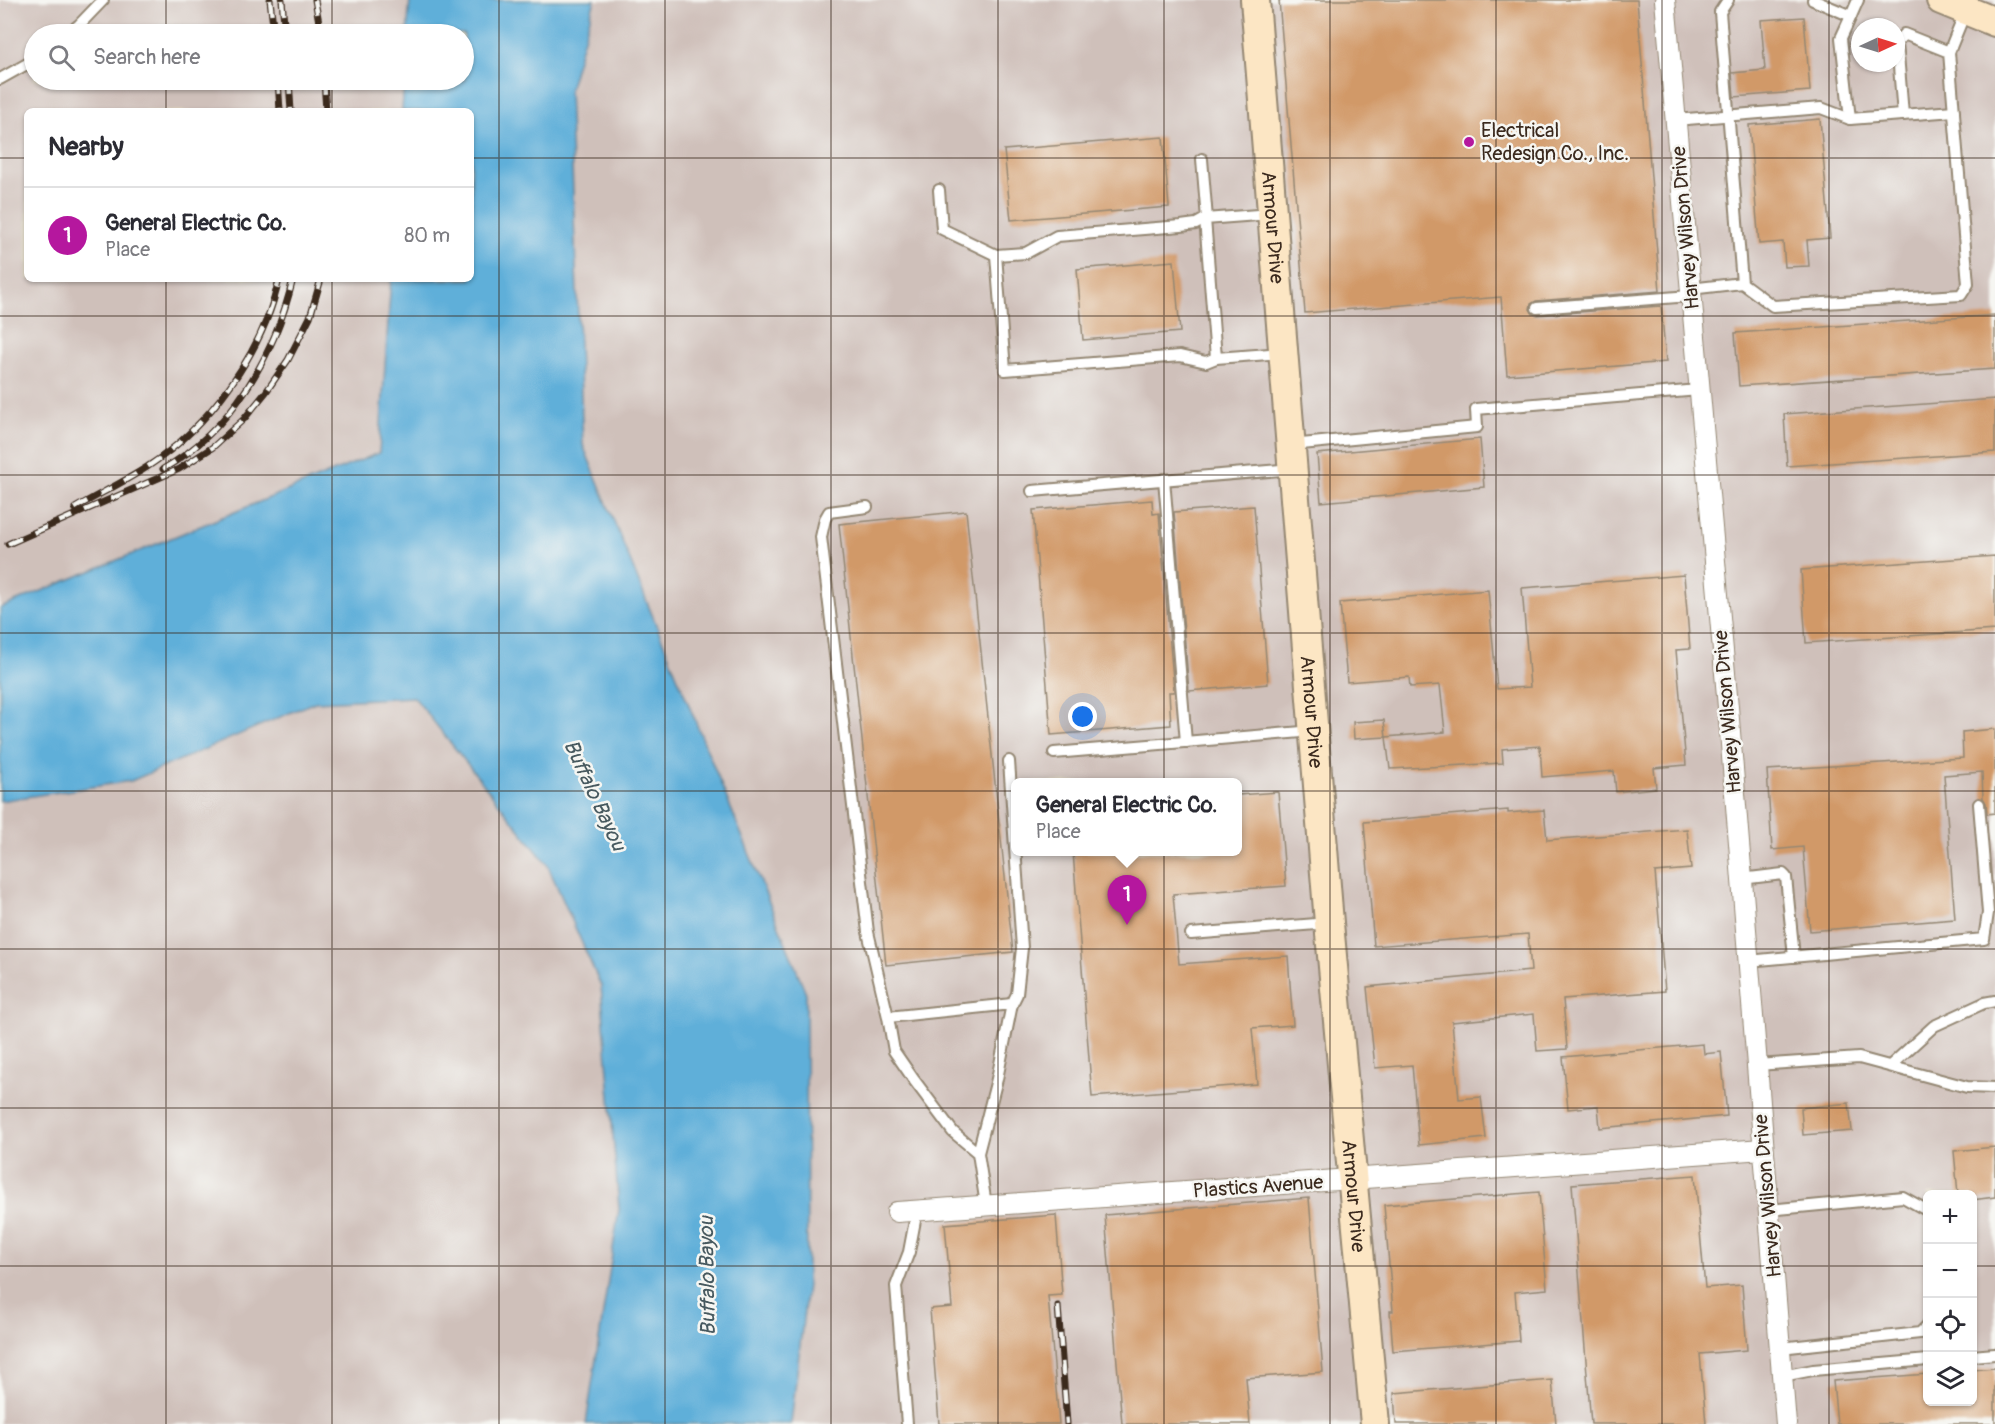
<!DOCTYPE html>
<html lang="en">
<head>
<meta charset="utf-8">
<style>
	:root { --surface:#fff; --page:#f2f2f3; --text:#2b2b33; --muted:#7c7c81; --line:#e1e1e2; --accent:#b5179e }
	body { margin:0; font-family:Pangolin,sans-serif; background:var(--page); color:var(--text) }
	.controls { position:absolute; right:18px; bottom:18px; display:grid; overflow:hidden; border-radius:9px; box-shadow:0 2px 4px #0004 }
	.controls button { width:54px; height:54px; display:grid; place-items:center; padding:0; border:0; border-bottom:2px solid var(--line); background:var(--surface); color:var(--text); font:30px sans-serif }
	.compass { position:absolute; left:1851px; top:18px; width:54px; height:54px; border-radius:50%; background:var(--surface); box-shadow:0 2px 4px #0004; rotate:86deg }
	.you { position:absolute; left:1083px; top:717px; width:21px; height:21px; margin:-15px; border:4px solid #fff; border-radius:50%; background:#1a73e8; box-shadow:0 0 0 9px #1a73e833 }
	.badge { display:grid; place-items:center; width:39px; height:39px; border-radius:50%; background:var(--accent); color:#fff; font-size:20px; font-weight:700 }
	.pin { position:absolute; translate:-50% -50px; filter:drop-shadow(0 2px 3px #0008) }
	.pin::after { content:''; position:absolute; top:32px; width:21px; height:18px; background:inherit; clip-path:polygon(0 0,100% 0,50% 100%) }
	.popup { position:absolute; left:1011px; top:778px; width:231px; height:78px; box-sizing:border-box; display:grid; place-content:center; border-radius:9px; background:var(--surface); filter:drop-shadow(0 2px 4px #0005); font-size:20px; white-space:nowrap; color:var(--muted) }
	.popup b { font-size:22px; color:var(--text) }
	.popup::after { content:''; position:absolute; left:50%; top:100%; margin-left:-12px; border:12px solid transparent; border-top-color:var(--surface) }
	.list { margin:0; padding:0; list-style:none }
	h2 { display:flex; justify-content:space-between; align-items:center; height:78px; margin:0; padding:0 24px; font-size:26px }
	h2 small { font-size:20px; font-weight:400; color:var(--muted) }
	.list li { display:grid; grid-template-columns:39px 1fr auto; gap:18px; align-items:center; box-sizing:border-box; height:96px; padding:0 24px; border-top:2px solid var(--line) }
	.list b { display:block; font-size:22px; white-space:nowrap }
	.list p { margin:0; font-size:20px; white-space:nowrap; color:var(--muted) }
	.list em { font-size:20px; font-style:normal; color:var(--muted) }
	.icon { flex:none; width:33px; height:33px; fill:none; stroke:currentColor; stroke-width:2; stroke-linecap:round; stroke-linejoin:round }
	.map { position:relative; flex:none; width:1995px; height:1424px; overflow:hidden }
	.search { position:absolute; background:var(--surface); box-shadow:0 2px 4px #0004; left:24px; top:24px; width:450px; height:66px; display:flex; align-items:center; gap:15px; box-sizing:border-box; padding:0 21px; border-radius:33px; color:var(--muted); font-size:22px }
	.panel { position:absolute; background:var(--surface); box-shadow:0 2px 4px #0004; left:24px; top:108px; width:450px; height:174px; border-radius:9px }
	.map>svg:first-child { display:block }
	.industrial { fill:#cfc0ba; fill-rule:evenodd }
	.water { fill:#5eafd9; stroke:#4c6c7c; stroke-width:1.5 }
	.building { fill:#d19968 }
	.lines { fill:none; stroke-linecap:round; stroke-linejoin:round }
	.lane-casing { stroke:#948773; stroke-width:14 }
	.street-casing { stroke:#948773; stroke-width:22 }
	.secondary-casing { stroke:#948773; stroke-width:32 }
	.lane { stroke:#fff; stroke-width:10 }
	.street { stroke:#fff; stroke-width:20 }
	.secondary { stroke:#fce6c4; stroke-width:28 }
	.rail-casing { stroke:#3b2a1e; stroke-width:7 }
	.rail { stroke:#f6f6f2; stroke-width:4.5; stroke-dasharray:14; stroke-linecap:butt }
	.grid { fill:none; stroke:#3b2a1e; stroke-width:1.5; stroke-opacity:0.55 }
	.poi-dot { fill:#b5179e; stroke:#f6f6f2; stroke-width:2 }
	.labels { text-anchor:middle; stroke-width:5; stroke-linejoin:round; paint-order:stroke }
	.poi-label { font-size:20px; fill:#3b2a1e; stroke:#f6f6f2; text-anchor:start }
	.street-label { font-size:20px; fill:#3b2a1e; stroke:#f6f6f2 }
	.water-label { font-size:21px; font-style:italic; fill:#47595f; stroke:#f6f6f2 }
</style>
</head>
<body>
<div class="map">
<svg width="1995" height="1424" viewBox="0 0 1995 1424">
	<rect width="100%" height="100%" fill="#f6f6f2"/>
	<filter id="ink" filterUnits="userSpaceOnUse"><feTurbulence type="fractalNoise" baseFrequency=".0167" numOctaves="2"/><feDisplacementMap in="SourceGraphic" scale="12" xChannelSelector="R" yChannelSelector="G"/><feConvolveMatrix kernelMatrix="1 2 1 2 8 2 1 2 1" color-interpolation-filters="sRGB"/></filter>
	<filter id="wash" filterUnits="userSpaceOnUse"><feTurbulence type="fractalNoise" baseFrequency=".008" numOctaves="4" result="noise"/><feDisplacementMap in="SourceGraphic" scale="24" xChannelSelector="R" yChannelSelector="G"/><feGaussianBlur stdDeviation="1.35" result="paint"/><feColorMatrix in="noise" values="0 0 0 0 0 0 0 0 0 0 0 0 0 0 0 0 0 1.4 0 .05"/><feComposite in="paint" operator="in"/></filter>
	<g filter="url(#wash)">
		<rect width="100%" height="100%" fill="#ede4c8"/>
		<!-- industrial -->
		<g class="industrial">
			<polygon points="0,0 410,0 407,34 34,34 34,80 404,80 402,111 27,111 27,279 391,279 379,453 0,608"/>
			<path d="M594,0H1995V1424H791L807,1285L806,993L583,445L569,90ZM1860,27H1896V63H1860ZM1016,782H1238V852H1016ZM1928,1194H1972V1402H1928Z"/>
			<polygon points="413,697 547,864 602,986 619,1209 586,1424 0,1424 0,801 131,781 315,702"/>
		</g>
		<!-- water -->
		<polygon class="water" points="410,0 595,0 569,90 583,445 806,993 807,1285 791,1424 586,1424 619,1209 601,986 547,864 414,697 315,702 131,781 0,801 0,608 379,453 391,279 471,279 471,111 402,111 404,80 464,80 464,34 407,34"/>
		<g id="blocks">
			<!-- building -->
			<g class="building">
				<polygon points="1279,0 1637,0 1660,291 1536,301 1531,304 1530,309 1533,314 1538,315 1661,306 1666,362 1507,375 1501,297 1305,313"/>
				<polygon points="1804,17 1810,91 1734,97 1732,73 1765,70 1761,20"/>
				<polygon points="1820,119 1830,238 1807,240 1809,266 1785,267 1783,242 1759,244 1749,125"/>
				<polygon points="1163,137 1169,207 1011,220 1004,150"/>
				<polygon points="1174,261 1180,332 1083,340 1077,269"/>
				<polygon points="1995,315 1995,369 1739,386 1735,333"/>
				<polygon points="1995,399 1995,452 1787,466 1784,414"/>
				<polygon points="1480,439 1484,487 1321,502 1317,454"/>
				<polygon points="1152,500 1153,514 1159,513 1174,692 1169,692 1171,725 1051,735 1033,510"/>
				<polygon points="1254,506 1268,684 1189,691 1174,512"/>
				<polygon points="966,511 1013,952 886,965 839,524"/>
				<polygon points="1995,556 1995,630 1806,643 1801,570"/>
				<polygon points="1684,575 1690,649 1676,650 1686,765 1654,768 1656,788 1616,792 1614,771 1542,777 1540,746 1502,749 1503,763 1390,769 1386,737 1445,732 1440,685 1410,687 1409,677 1347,682 1340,603 1488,590 1497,689 1530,687 1522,588"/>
				<polygon points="1384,720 1386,737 1354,739 1353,722"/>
				<polygon points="1995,729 1995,813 1987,814 1986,803 1983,798 1982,772 1944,775 1955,919 1810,931 1803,847 1772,850 1767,770 1963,758 1962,732"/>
				<polygon points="1278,792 1286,886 1173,894 1179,964 1288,956 1293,1025 1252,1028 1257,1084 1092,1097 1073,852 1238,852 1238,795"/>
				<polygon points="1508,810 1508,813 1544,810 1547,840 1687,829 1691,869 1655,872 1665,991 1563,999 1567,1049 1537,1051 1534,1014 1452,1022 1459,1099 1481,1097 1486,1138 1419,1145 1412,1065 1375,1068 1367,987 1531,971 1528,934 1374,946 1364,822"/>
				<polygon points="1703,1044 1704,1054 1721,1052 1727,1116 1600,1128 1598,1106 1568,1109 1563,1057"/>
				<polygon points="1849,1103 1852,1131 1803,1135 1801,1108"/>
				<polygon points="1995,1147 1995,1197 1972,1200 1972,1194 1958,1194 1954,1151"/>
				<polygon points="1695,1175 1705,1288 1742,1285 1747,1350 1700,1354 1706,1424 1591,1424 1572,1184"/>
				<polygon points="1539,1192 1547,1289 1515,1292 1519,1341 1393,1351 1390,1311 1393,1311 1384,1205"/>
				<polygon points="1309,1198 1323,1372 1246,1378 1250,1424 1122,1424 1105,1215"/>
				<polygon points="1056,1215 1062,1295 1048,1296 1059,1424 939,1424 930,1309 952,1307 945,1224"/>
				<polygon points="1995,1368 1995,1424 1837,1424 1833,1381 1928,1374 1928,1401 1972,1401 1972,1370"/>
				<polygon points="1552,1380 1556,1424 1396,1424 1394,1393"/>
			</g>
		</g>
	</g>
	<g filter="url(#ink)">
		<use href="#blocks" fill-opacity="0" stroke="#948773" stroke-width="1.5"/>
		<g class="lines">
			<defs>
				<g id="lane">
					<polyline points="1728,0 1720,12 1742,283 1773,306 1961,295 1968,284 1949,52 1966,10"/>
					<polyline points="1813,0 1851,16 1858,0"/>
					<polyline points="68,34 79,25 103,0"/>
					<polyline points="0,79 34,60"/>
					<polyline points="1903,115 1897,42 1904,34 1949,52"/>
					<polyline points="1850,119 1841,38 1851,16"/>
					<polyline points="1675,120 1821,108 1850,119 1954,111"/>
					<polyline points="1202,159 1207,219"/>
					<polyline points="939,190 942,229 996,255"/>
					<polyline points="1271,214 1205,219 1216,358 1282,353"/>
					<polyline points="1205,219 1196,224 1181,226 1057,236 1026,253 996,255 1005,370 1180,356 1206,362 1216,358"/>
					<polyline points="1690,289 1742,283"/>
					<polyline points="1537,308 1690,296"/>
					<polyline points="1291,445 1477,427 1476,409 1699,390"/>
					<polyline points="1164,479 1186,742"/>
					<polyline points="1032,491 1292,469"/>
					<polyline points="867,507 829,512 825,519 821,537 868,932 888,1017"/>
					<polyline points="1054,753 1314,731"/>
					<polyline points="1009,761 1022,948 1017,994 1012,1004"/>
					<polyline points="1741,879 1783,874 1786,877 1794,957"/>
					<polyline points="1191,934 1329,923"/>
					<polyline points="1748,961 1984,939 1988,913 1979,804"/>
					<polyline points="1756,1065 1859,1058 1967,1087 1995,1088"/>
					<polyline points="1890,1066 1934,1026 1984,1003 1995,1001"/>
					<polyline points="978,1153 997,1079 1012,1004 888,1017 894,1051 914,1080 953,1132 978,1153 986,1205"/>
					<polyline points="1769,1210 1903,1197 1928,1211"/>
					<polyline points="1780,1348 1920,1333 1928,1325"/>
					<polyline points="1972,1356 1995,1354"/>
					<polyline points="1782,1376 1813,1370 1928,1360"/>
					<polyline points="907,1424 896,1286 909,1252 917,1210"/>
				</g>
				<g id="street">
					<polyline points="1665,0 1728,707 1786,1424"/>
					<polyline points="897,1212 1763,1149"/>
				</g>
				<g id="secondary">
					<path id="s1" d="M1255,0L1329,923L1375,1424"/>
					<polyline points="1941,0 1995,22"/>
				</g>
			</defs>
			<!-- lane casing -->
			<use href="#lane" class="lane-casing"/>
			<!-- street casing -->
			<use href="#street" class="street-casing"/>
			<!-- secondary casing -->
			<use href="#secondary" class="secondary-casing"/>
			<!-- lane -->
			<use href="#lane" class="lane"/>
			<!-- street -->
			<use href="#street" class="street"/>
			<!-- secondary -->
			<use href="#secondary" class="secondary"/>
			<defs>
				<g id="rail">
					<polyline points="270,0 274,34"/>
					<polyline points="282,0 285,34"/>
					<polyline points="315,0 321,34"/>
					<polyline points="278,80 280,111"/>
					<polyline points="289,80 291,111"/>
					<polyline points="324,80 326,111"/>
					<path d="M163,469C232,430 275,355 293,279"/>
					<path d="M75,508C99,494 124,482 147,467C209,427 264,351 279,279"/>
					<polyline points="8,544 179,469 213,447 244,419 266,392 288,360 310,317 321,279"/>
					<polyline points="1058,1306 1067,1424"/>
				</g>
			</defs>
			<!-- rail casing -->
			<use href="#rail" class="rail-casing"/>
			<!-- rail -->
			<use href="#rail" class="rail"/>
		</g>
	</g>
	<!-- grid -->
	<path class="grid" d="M166,0V34M332,0V34M499,0V1424M665,0V1424M831,0V1424M998,0V1424M1164,0V1424M1330,0V1424M1496,0V1424M1662,0V1424M1829,0V1424M166,80V111M332,80V111M0,158H27M471,158H1995M166,279V1424M332,279V1424M0,316H1995M0,475H1995M0,633H1995M0,791H1995M0,949H1995M0,1108H1995M0,1266H1928M1972,1266H1995"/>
	<!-- markers -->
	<circle class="poi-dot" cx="1469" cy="142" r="6"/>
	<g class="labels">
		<!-- poi labels -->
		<g class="poi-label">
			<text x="1481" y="137">Electrical<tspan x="1481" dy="23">Redesign Co., Inc.</tspan></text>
		</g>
		<!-- street labels -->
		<g class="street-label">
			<text dy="7" stroke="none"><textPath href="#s1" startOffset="228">Armour Drive</textPath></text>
			<text transform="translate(1685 228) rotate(-95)" y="7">Harvey Wilson Drive</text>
			<text dy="7" stroke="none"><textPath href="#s1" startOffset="714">Armour Drive</textPath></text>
			<text transform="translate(1727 712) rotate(-95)" y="7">Harvey Wilson Drive</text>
			<text transform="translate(1258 1186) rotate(-4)" y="7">Plastics Avenue</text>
			<text dy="7" stroke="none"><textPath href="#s1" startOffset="1200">Armour Drive</textPath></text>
			<text transform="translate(1767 1196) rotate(-95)" y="7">Harvey Wilson Drive</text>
		</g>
		<!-- water labels -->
		<g class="water-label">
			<text transform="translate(595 795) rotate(65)" y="7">Buffalo Bayou</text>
			<text transform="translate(707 1276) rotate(-91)" y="7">Buffalo Bayou</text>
		</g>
	</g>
</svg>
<div class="controls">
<button>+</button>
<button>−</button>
<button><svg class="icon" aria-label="locate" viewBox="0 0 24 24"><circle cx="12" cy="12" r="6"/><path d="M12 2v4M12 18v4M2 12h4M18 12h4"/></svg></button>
<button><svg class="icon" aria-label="layers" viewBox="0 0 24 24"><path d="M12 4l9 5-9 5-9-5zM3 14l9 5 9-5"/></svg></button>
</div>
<svg class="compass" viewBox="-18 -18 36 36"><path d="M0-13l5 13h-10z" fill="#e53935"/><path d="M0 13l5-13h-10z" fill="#7c7c81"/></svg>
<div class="you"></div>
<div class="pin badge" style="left:1127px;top:925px">1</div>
<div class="popup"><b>General Electric Co.</b>Place</div>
<div class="search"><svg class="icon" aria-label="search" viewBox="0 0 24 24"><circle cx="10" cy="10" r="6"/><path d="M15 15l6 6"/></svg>Search here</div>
<section class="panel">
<h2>Nearby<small></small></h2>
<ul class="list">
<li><span class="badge">1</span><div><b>General Electric Co.</b><p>Place</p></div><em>80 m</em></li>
</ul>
</section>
</div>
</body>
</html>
